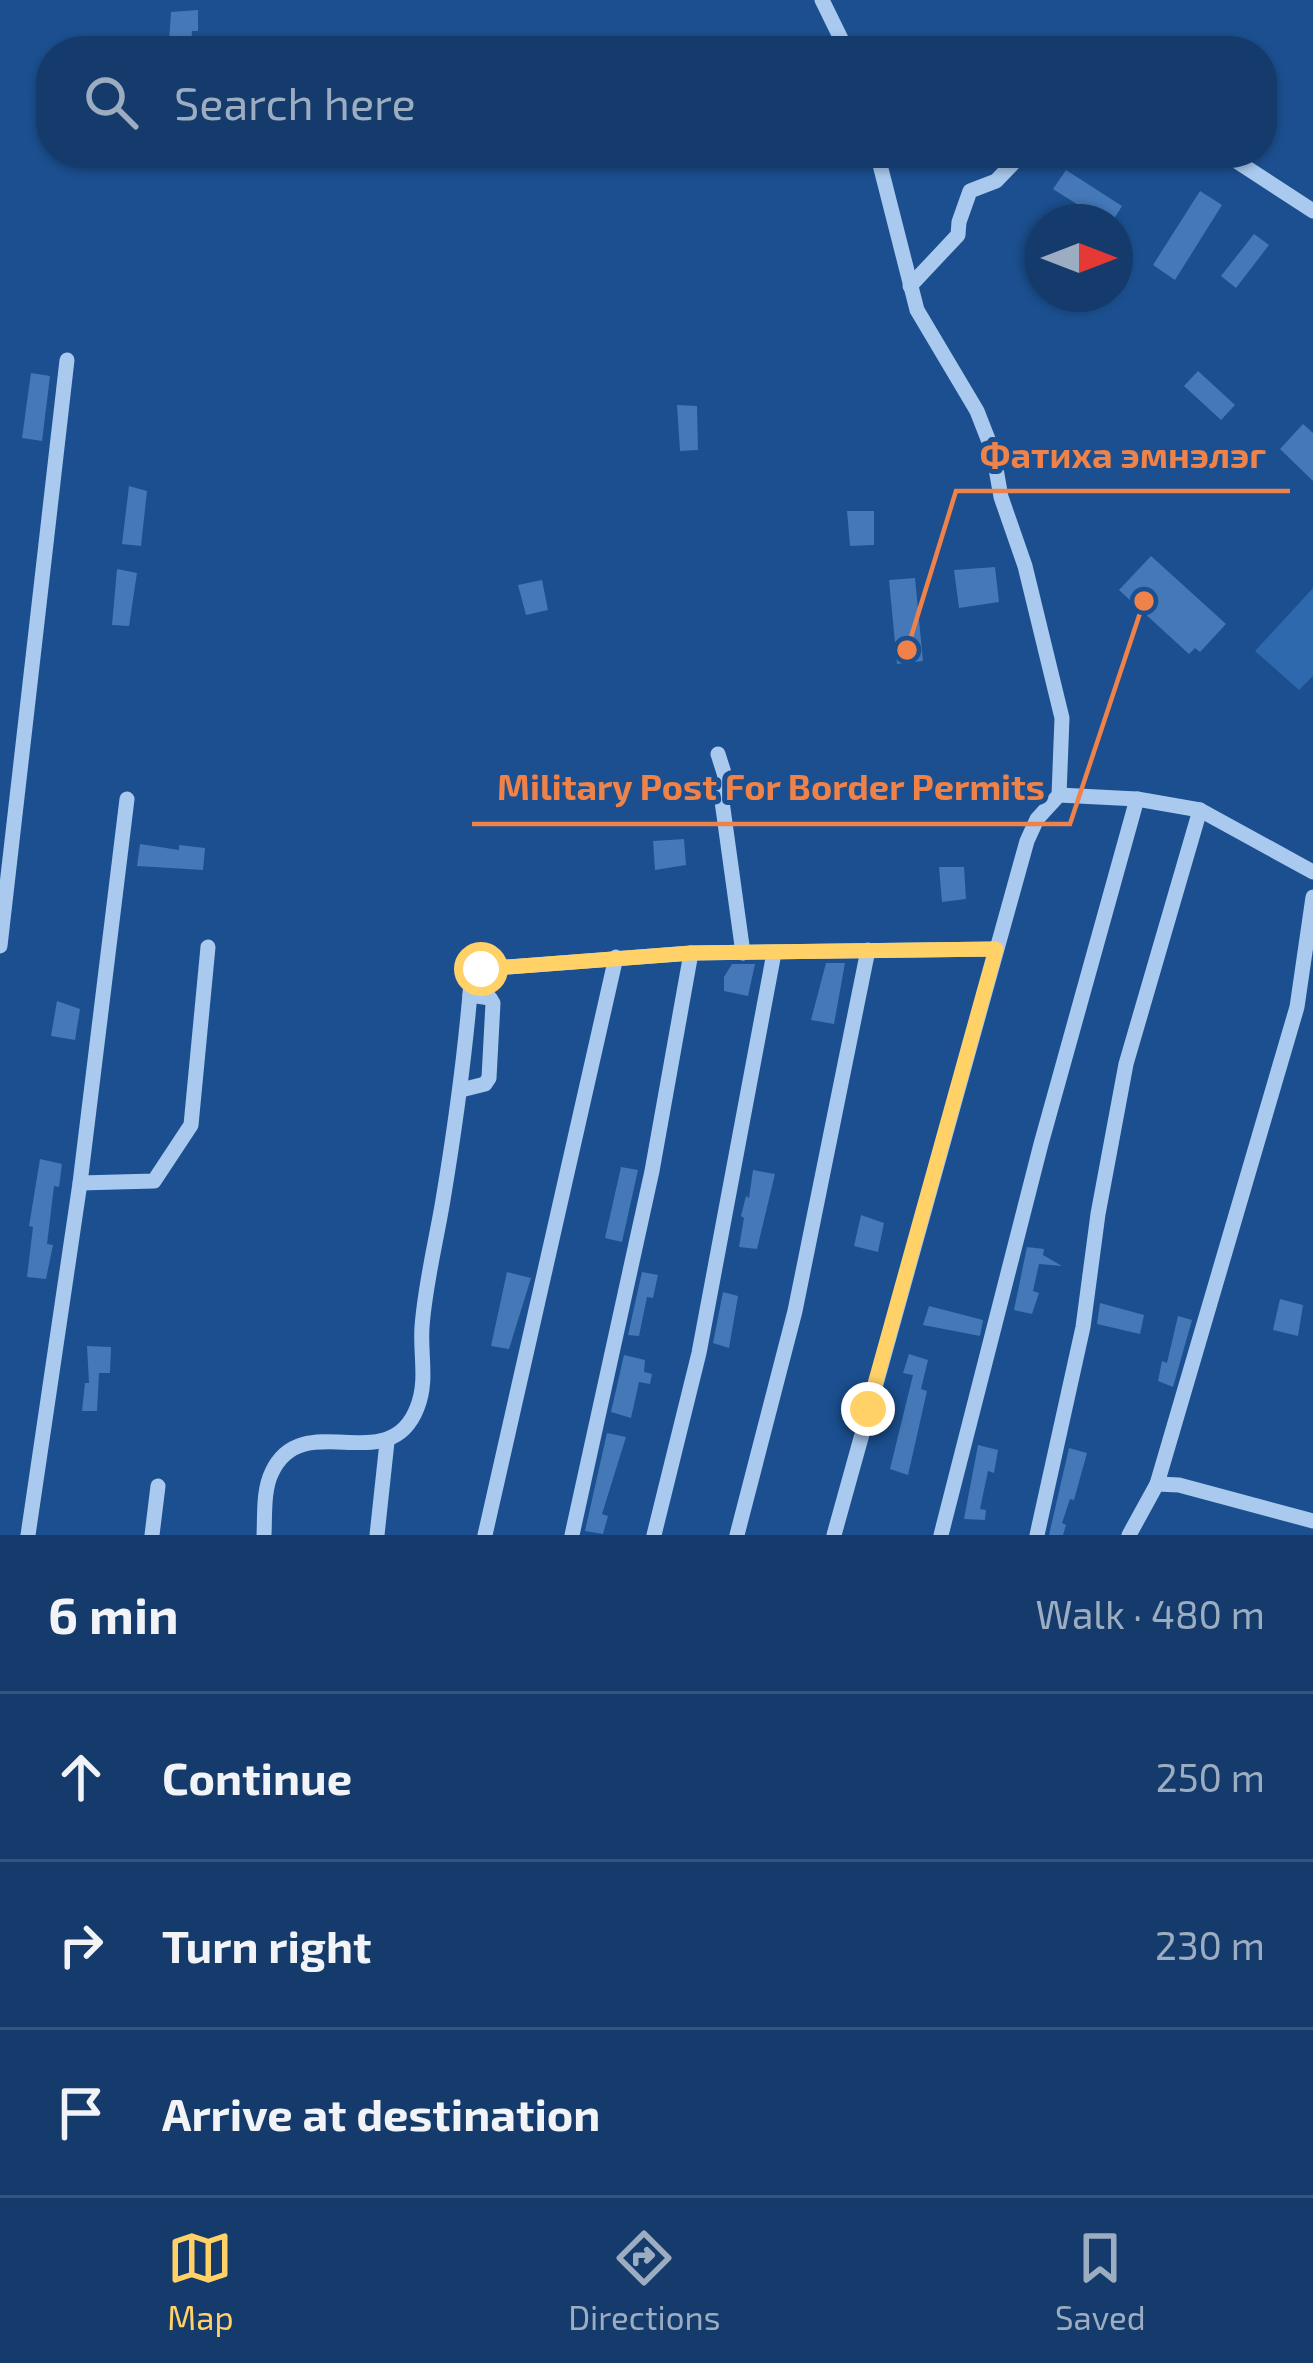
<!DOCTYPE html>
<html lang="en">
<head>
<meta charset="utf-8">
<style>
	:root { --surface:#143b6b; --page:#214673; --text:#f1f3f6; --muted:#9dadc1; --line:#33557e; --accent:#ffd166 }
	body { margin:0; font-family:"Exo 2",sans-serif; background:var(--page); color:var(--text) }
	.compass { position:absolute; left:1025px; top:204px; width:108px; height:108px; border-radius:50%; background:var(--surface); box-shadow:0 3px 9px #0004; rotate:90deg }
	.stop { position:absolute; width:36px; height:36px; margin:-27px; border:9px solid #ffd166; border-radius:50%; background:#fff }
	.stop.end { background:#ffd166; border-color:#fff; box-shadow:0 3px 12px #0008 }
	.list { margin:0; padding:0; list-style:none }
	h2 { display:flex; justify-content:space-between; align-items:center; height:156px; margin:0; padding:0 48px; font-size:51px }
	h2 small { font-size:39px; font-weight:400; color:var(--muted) }
	.list li { display:grid; grid-template-columns:78px 1fr auto; gap:36px; align-items:center; box-sizing:border-box; height:168px; padding:0 48px; border-top:3px solid var(--line) }
	.list b { display:block; font-size:45px; white-space:nowrap }
	.list em { font-size:39px; font-style:normal; color:var(--muted) }
	.icon { flex:none; width:66px; height:66px; fill:none; stroke:currentColor; stroke-width:2; stroke-linecap:round; stroke-linejoin:round }
	.map { position:relative; flex:none; width:1313px; height:1535px; overflow:hidden }
	.search { position:absolute; background:var(--surface); box-shadow:0 3px 9px #0004; left:36px; right:36px; top:36px; height:132px; display:flex; align-items:center; gap:30px; box-sizing:border-box; padding:0 42px; border-radius:48px; color:var(--muted); font-size:45px }
	.sheet { height:660px; background:var(--surface) }
	nav { display:flex; justify-content:space-around; align-items:center; box-sizing:border-box; height:168px; border-top:3px solid var(--line); background:var(--surface); font-size:33px; color:var(--muted) }
	nav a { display:grid; justify-items:center; gap:6px }
	nav .on { color:var(--accent) }
	.map>svg:first-child { display:block }
	.green { fill:#2e69ad }
	.building { fill:#4478b7 }
	.lines { fill:none; stroke-linecap:round; stroke-linejoin:round }
	.minor { stroke:#a9c9ee; stroke-width:15 }
	.route { stroke:#ffd166; stroke-width:15 }
	.leader { fill:none; stroke:#ee8249; stroke-width:4.5 }
	.callout-dot { fill:#ee8249; stroke:#1b4f8f; stroke-width:4.5 }
	.callout-label { font-size:36px; text-anchor:middle; font-weight:bold; fill:#ee8249; stroke:#1b4f8f; stroke-width:10; stroke-linejoin:round; paint-order:stroke }
</style>
</head>
<body>
<div class="map">
<svg width="1313" height="1535" viewBox="0 0 1313 1535">
	<rect width="100%" height="100%" fill="#1b4f8f"/>
	<!-- green -->
	<polygon class="green" points="1313,588 1313,676 1299,690 1255,651"/>
	<!-- building -->
	<g class="building">
		<polygon points="198,10 198,31 192,31 191,45 169,42 171,12"/>
		<polygon points="1066,170 1122,206 1112,222 1105,222 1053,189"/>
		<polygon points="1200,191 1222,205 1175,280 1153,265"/>
		<polygon points="1254,234 1269,245 1236,288 1221,276"/>
		<polygon points="1198,371 1235,405 1221,420 1184,386"/>
		<polygon points="31,373 50,376 42,441 22,438"/>
		<polygon points="677,405 697,406 698,450 680,451"/>
		<polygon points="1303,424 1313,433 1313,481 1280,449"/>
		<polygon points="129,486 147,491 141,546 122,544"/>
		<polygon points="847,511 874,511 874,545 850,546"/>
		<polygon points="1151,556 1226,624 1200,652 1195,648 1189,654 1119,590"/>
		<polygon points="995,567 999,602 959,608 954,570"/>
		<polygon points="117,569 137,573 129,626 112,625"/>
		<polygon points="915,578 923,661 897,664 889,580"/>
		<polygon points="542,580 548,610 526,615 518,585"/>
		<polygon points="684,839 686,865 655,870 653,841"/>
		<polygon points="140,844 179,850 179,845 205,848 203,870 137,866"/>
		<polygon points="939,867 964,867 966,899 942,902"/>
		<polygon points="826,963 845,963 834,1024 811,1020"/>
		<polygon points="732,964 755,964 748,996 724,991 724,977"/>
		<polygon points="57,1001 80,1009 75,1040 51,1036"/>
		<polygon points="40,1159 62,1164 59,1187 54,1186 47,1244 53,1245 46,1279 27,1277 33,1227 29,1226"/>
		<polygon points="621,1167 638,1170 622,1242 605,1238"/>
		<polygon points="753,1170 775,1174 757,1249 739,1247 744,1218 741,1216 746,1196 749,1198"/>
		<polygon points="861,1215 884,1223 878,1252 854,1246"/>
		<polygon points="1027,1247 1044,1249 1043,1255 1062,1266 1039,1264 1033,1291 1039,1293 1032,1314 1014,1310"/>
		<polygon points="507,1272 531,1278 509,1349 491,1346"/>
		<polygon points="642,1272 658,1275 653,1298 647,1297 639,1336 628,1335"/>
		<polygon points="723,1292 738,1296 729,1348 713,1343"/>
		<polygon points="1280,1299 1303,1305 1298,1336 1273,1330"/>
		<polygon points="1100,1303 1144,1315 1140,1334 1097,1324"/>
		<polygon points="929,1306 983,1320 980,1336 923,1325"/>
		<polygon points="1178,1316 1192,1320 1173,1387 1158,1381 1162,1361 1167,1363"/>
		<polygon points="87,1346 111,1347 110,1373 99,1373 97,1411 82,1411 85,1383 89,1383"/>
		<polygon points="909,1354 928,1360 921,1389 927,1391 908,1475 890,1469 913,1375 903,1373"/>
		<polygon points="624,1355 645,1360 644,1372 652,1374 650,1384 639,1382 631,1418 611,1412"/>
		<polygon points="607,1433 626,1437 602,1514 608,1516 603,1534 585,1531"/>
		<polygon points="978,1445 998,1450 994,1473 988,1471 980,1509 986,1510 985,1520 964,1519"/>
		<polygon points="1069,1448 1087,1453 1074,1500 1070,1499 1062,1523 1066,1525 1063,1535 1049,1535"/>
	</g>
	<g class="lines">
		<!-- minor -->
		<g class="minor">
			<polyline points="822,0 847,51"/>
			<polyline points="1224,153 1313,211"/>
			<polyline points="910,286 958,235 959,222 970,191 996,181 1023,153"/>
			<polyline points="718,754 725,776 721,794 743,953"/>
			<polyline points="1059,795 1137,799 1200,810 1313,872"/>
			<polyline points="0,946 67,360"/>
			<polyline points="461,1090 485,1084 489,1078 493,1003 490,998 470,995"/>
			<polyline points="80,1183 154,1181 191,1125 208,947"/>
			<polyline points="1157,1484 1297,1007 1313,897"/>
			<polyline points="28,1535 80,1183 127,799"/>
			<polyline points="152,1535 158,1486"/>
			<path d="M264,1535C265,1515 263,1490 272,1472C303,1406 389,1480 417,1408C428,1381 420,1355 422,1327C425,1285 436,1242 443,1200C455,1128 465,1056 471,982L481,969L691,953L996,949"/>
			<polyline points="377,1535 387,1442"/>
			<polyline points="485,1535 616,957"/>
			<polyline points="572,1535 652,1171 691,953"/>
			<polyline points="654,1535 699,1353 774,953"/>
			<polyline points="737,1535 795,1311 868,950"/>
			<polyline points="834,1535 1027,841 1037,819 1059,795 1062,718 1025,566 1001,497 993,452 977,411 917,310 877,153"/>
			<polyline points="941,1535 1041,1144 1137,799"/>
			<polyline points="1037,1535 1083,1327 1098,1214 1126,1064 1200,810"/>
			<polyline points="1129,1535 1157,1484 1179,1485 1313,1521"/>
		</g>
	</g>
	<g class="lines">
		<!-- route -->
		<polyline class="route" points="481,969 692,953 996,949 868,1409"/>
	</g>
	<!-- callouts -->
	<path class="leader" d="M907 650L956 491H1290M1144 601L1070 824H472"/>
	<g class="callout-dot">
		<circle cx="907" cy="650" r="12"/>
		<circle cx="1144" cy="601" r="12"/>
	</g>
	<g class="callout-label">
		<text x="1123" y="468">Фатиха эмнэлэг</text>
		<text x="771" y="800">Military Post For Border Permits</text>
	</g>
</svg>
<svg class="compass" viewBox="-18 -18 36 36"><path d="M0-13l5 13h-10z" fill="#e53935"/><path d="M0 13l5-13h-10z" fill="#9dadc1"/></svg>
<div class="stop" style="left:481px;top:969px"></div>
<div class="stop end" style="left:868px;top:1409px"></div>
<div class="search"><svg class="icon" aria-label="search" viewBox="0 0 24 24"><circle cx="10" cy="10" r="6"/><path d="M15 15l6 6"/></svg>Search here</div>
</div>
<section class="sheet">
<h2>6 min<small>Walk · 480 m</small></h2>
<ul class="list">
<li><svg class="icon" aria-label="ahead" viewBox="0 0 24 24"><path d="M12 20V5M6 11l6-6 6 6"/></svg><div><b>Continue</b></div><em>250 m</em></li>
<li><svg class="icon" aria-label="right" viewBox="0 0 24 24"><path d="M7 20v-9h11M14 6l5 5-5 5"/></svg><div><b>Turn right</b></div><em>230 m</em></li>
<li><svg class="icon" aria-label="arrive" viewBox="0 0 24 24"><path d="M6 21V4h12l-3 4 3 4H6"/></svg><div><b>Arrive at destination</b></div></li>
</ul>
</section>
<nav>
<a class="on"><svg class="icon" aria-label="map" viewBox="0 0 24 24"><path d="M3 6l6-2 6 2 6-2v14l-6 2-6-2-6 2zM9 4v14M15 6v14"/></svg>Map</a>
<a><svg class="icon" aria-label="directions" viewBox="0 0 24 24"><path d="M12 3l9 9-9 9-9-9zM9 14v-3h6M13 9l2 2-2 2"/></svg>Directions</a>
<a><svg class="icon" aria-label="saved" viewBox="0 0 24 24"><path d="M7 4h10v16l-5-4-5 4z"/></svg>Saved</a>
</nav>
</body>
</html>
